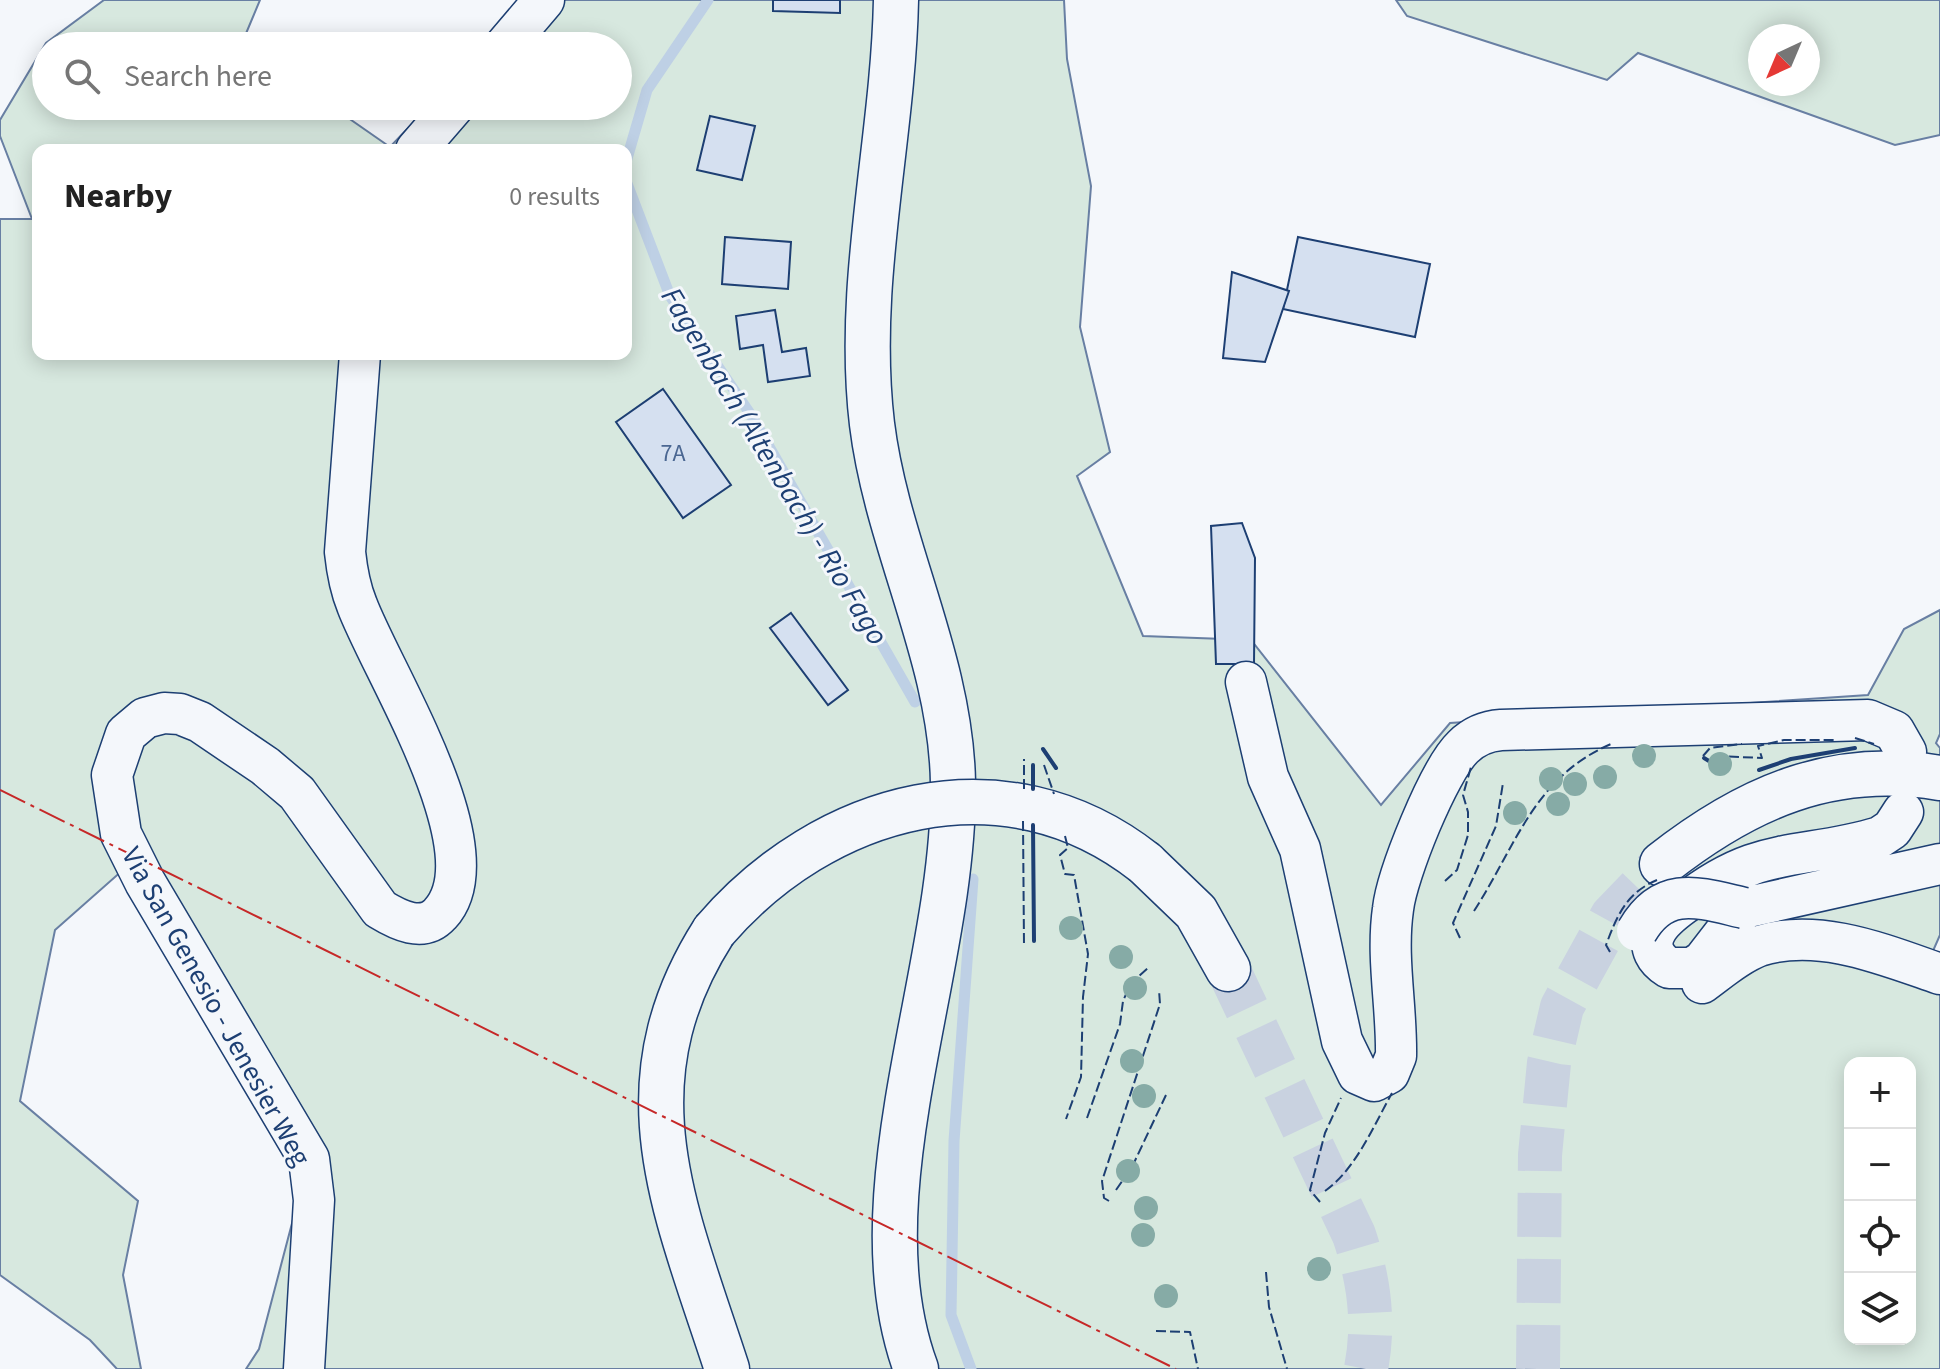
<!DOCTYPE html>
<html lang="en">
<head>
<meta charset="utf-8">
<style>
	:root { --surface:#fff; --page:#f2f2f2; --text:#222; --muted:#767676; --line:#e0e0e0 }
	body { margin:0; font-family:"Source Sans 3",sans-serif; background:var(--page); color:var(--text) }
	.controls { position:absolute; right:24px; bottom:24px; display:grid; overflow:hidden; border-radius:16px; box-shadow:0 4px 20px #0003 }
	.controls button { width:72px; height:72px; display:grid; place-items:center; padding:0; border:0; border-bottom:2px solid var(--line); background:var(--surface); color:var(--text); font:40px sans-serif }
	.compass { position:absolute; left:1748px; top:24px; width:72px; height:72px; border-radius:50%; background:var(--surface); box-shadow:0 4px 20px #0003; rotate:224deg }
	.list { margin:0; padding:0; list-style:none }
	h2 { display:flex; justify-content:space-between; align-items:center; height:104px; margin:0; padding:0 32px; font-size:34px }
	h2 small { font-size:26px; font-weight:400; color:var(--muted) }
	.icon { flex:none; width:44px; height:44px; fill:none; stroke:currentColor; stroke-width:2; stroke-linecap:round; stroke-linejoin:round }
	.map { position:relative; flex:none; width:1940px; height:1369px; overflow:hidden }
	.search { position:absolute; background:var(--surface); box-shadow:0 4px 20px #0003; left:32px; top:32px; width:600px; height:88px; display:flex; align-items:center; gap:20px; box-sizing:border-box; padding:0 28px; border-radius:44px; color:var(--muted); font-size:30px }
	.panel { position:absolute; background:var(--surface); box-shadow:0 4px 20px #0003; left:32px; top:144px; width:600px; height:216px; border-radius:16px }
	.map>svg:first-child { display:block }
	.green { fill:#d7e8df; stroke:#687fa3; stroke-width:2; fill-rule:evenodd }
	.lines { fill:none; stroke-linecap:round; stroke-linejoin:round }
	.stream { stroke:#bed0e5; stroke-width:11 }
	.building { fill:#d5e0f0; stroke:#1d3f73; stroke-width:2 }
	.major-tunnel { stroke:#c9d2e0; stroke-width:44; stroke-dasharray:44 22; stroke-linecap:butt }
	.minor-casing { stroke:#1d3f73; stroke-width:43 }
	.major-casing { stroke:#1d3f73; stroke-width:47 }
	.minor { stroke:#f4f7fb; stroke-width:40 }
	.major { stroke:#f4f7fb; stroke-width:44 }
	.minor-bridge-casing { stroke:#1d3f73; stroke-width:43; stroke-linecap:butt }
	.major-bridge-casing { stroke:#1d3f73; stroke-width:47; stroke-linecap:butt }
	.minor-bridge { stroke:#f4f7fb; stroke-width:40 }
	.major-bridge { stroke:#f4f7fb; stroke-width:44 }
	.fence { stroke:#1d3f73; stroke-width:2; stroke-dasharray:10 4; stroke-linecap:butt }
	.wall { stroke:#1d3f73; stroke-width:4 }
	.power { stroke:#c62828; stroke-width:2; stroke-dasharray:28 6 4 6; stroke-linecap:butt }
	.tree { fill:#86aba6 }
	.labels { text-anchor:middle; stroke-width:6; stroke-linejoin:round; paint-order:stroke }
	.number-label { font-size:24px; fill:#4b6792 }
	.street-label { font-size:28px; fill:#1d3f73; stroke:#f4f7fb }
	.water-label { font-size:30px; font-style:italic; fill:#1d3f73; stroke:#f4f7fb }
</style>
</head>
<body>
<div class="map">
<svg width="1940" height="1369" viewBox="0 0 1940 1369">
	<rect width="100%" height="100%" fill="#f4f7fb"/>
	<!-- green -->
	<g class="green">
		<path d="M104,0H260L242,43L246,46H46V106H331L390,147L429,106H618V46H484L526,0H1064L1067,59L1091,186L1080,327L1110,452L1077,476L1143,636L1251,640L1381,805L1450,723L1868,695L1904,629L1940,610V734L1936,743L1940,748V935L1918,985L1940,994V1369H246L259,1349L296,1208L300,1175L124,869L55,930L20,1101L138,1201L123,1275L141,1369H117L90,1340L0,1275V219H32L0,136V120L46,43ZM38,150H626V354H38ZM1850,1063H1910V1339H1850Z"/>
		<path d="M1396,0H1940V135L1895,145L1638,53L1607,80L1407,16ZM1760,36H1808V84H1760Z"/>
	</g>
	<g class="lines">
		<!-- stream -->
		<g class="stream">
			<polyline points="626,162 647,90 708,0"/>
			<polyline points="626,181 670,296 751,415 915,702"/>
			<polyline points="971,1369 951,1315 954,1141 973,879"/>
		</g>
	</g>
	<!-- building -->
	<g class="building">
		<polygon points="773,0 840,0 840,13 773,11"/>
		<polygon points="710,116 755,126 742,180 697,170"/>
		<polygon points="725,237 791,242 788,289 722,284"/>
		<polygon points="1298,237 1430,264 1415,337 1283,309"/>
		<polygon points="1232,272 1289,291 1265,362 1223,358"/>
		<polygon points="775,310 782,352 806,348 810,376 768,382 763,345 740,349 736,316"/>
		<polygon points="663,389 731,485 683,518 616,422"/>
		<polygon points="1242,523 1255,558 1254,664 1216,664 1211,526"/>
		<polygon points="791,613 848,690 828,705 770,628"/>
	</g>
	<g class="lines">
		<!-- major-tunnel -->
		<g class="major-tunnel">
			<path d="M1228,969L1354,1235C1369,1280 1375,1322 1366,1369"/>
			<polyline points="1538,1369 1540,1155 1549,1063 1562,1007 1612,916 1662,864"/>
		</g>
		<defs>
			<g id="minor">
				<polyline points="505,46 544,0"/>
				<polyline points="416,150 454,106"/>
				<path d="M1246,682L1268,777L1300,849L1342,1041L1358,1074L1374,1081L1389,1073L1396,1056C1397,1007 1386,958 1393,909C1397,874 1439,770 1463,747C1474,736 1487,731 1501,730L1868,720L1894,731L1906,752"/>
				<path d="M1903,812L1892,829L1880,837C1799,861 1760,844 1685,903C1674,911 1661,920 1655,933C1648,948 1656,960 1669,968H1692L1703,961L1744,908L1940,864"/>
				<path d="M1702,983C1720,970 1738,954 1759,946C1819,927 1885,955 1940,974"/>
				<path d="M304,1369L314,1200L309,1159L145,882L121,834L112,775L126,734L145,718L164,713L180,714L200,722L265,766L297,793L380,909C398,920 423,933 440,914C498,852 382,672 357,605C350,588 347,571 345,552L360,354"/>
			</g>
			<g id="major">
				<path d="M896,0C893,142 855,282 872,424C887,546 951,658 953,783C956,967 851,1194 916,1369"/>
				<polyline points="1145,863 1196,912 1228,969"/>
				<path d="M1662,864C1746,798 1831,760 1940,778"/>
				<path d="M714,931C615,1086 676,1211 727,1369"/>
			</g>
		</defs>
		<!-- minor casing -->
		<use href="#minor" class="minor-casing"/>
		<!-- major casing -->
		<use href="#major" class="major-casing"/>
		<!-- minor -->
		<use href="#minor" class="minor"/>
		<!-- major -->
		<use href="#major" class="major"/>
		<defs>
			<path id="minor-bridge" d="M1637,931C1664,884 1700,898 1744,908"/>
			<path id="major-bridge" d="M714,931C824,803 1004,752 1145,863"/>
		</defs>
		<!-- minor-bridge casing -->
		<use href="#minor-bridge" class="minor-bridge-casing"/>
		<!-- major-bridge casing -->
		<use href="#major-bridge" class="major-bridge-casing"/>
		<!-- minor-bridge -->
		<use href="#minor-bridge" class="minor-bridge"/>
		<!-- major-bridge -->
		<use href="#major-bridge" class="major-bridge"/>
		<!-- fence -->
		<g class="fence">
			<polyline points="1855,738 1874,744"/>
			<polyline points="1703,756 1710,748 1742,744"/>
			<polyline points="1715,756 1762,758 1758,746 1784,740 1835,740"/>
			<polyline points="1044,765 1054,794"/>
			<polyline points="1024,789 1024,759"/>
			<polyline points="1023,821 1024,945"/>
			<polyline points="1065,836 1068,848 1060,855 1065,874 1074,875 1088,954 1083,997 1081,1077 1066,1119"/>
			<polyline points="1445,881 1457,870 1468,835 1468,812 1463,795 1471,767"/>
			<path d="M1474,911C1516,846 1534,777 1611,744"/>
			<polyline points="1460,938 1453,923 1496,826 1503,783"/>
			<path d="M1610,952L1606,945C1617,916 1626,893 1657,880"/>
			<polyline points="1087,1118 1120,1024 1123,1001 1131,983 1148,968"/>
			<polyline points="1116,1190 1132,1167 1166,1095"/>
			<path d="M1325,1191C1356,1169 1374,1125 1392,1093"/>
			<polyline points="1109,1201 1104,1198 1102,1181 1160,1004 1159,990"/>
			<polyline points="1320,1202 1310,1190 1325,1133 1341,1098"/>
			<polyline points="1266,1272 1269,1307 1287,1369"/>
			<polyline points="1156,1331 1190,1332 1198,1369"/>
		</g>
		<!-- wall -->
		<g class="wall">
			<polyline points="1043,749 1056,768"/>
			<polyline points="1704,758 1709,761"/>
			<polyline points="1033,765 1033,789"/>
			<polyline points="1759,770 1791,759 1855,748"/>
			<polyline points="1033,825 1034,941"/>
		</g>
		<!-- power -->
		<polyline class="power" points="0,790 1176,1369"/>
	</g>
	<!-- trees -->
	<g class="tree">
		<circle cx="1644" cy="756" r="12"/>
		<circle cx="1720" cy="764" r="12"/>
		<circle cx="1605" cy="777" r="12"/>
		<circle cx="1551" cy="779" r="12"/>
		<circle cx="1575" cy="784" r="12"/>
		<circle cx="1558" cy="804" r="12"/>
		<circle cx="1515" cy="813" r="12"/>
		<circle cx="1071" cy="928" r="12"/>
		<circle cx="1121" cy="957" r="12"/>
		<circle cx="1135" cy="988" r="12"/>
		<circle cx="1132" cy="1061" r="12"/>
		<circle cx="1144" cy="1096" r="12"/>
		<circle cx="1128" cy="1171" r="12"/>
		<circle cx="1146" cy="1208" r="12"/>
		<circle cx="1143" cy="1235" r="12"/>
		<circle cx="1319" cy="1269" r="12"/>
		<circle cx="1166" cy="1296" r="12"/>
	</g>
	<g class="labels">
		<!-- number labels -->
		<g class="number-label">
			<text x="673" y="461">7A</text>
		</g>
		<!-- street labels -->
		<g class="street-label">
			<text transform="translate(217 1006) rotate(61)" y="10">Via San Genesio - Jenesier Weg</text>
		</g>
		<!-- water labels -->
		<g class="water-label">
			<text transform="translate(775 466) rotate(59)" y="10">Fagenbach (Altenbach) - Rio Fago</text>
		</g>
	</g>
</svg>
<div class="controls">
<button>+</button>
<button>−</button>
<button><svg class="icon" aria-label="locate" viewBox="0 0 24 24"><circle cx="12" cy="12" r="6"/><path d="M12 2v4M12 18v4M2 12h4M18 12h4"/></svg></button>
<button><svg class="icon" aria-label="layers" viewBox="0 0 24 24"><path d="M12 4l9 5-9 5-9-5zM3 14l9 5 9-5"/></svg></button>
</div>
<svg class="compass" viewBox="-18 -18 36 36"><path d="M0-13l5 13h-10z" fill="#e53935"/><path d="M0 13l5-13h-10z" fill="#767676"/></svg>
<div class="search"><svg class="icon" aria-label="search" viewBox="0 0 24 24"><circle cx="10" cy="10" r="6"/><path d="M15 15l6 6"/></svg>Search here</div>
<section class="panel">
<h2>Nearby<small>0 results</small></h2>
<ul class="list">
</ul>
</section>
</div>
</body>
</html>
